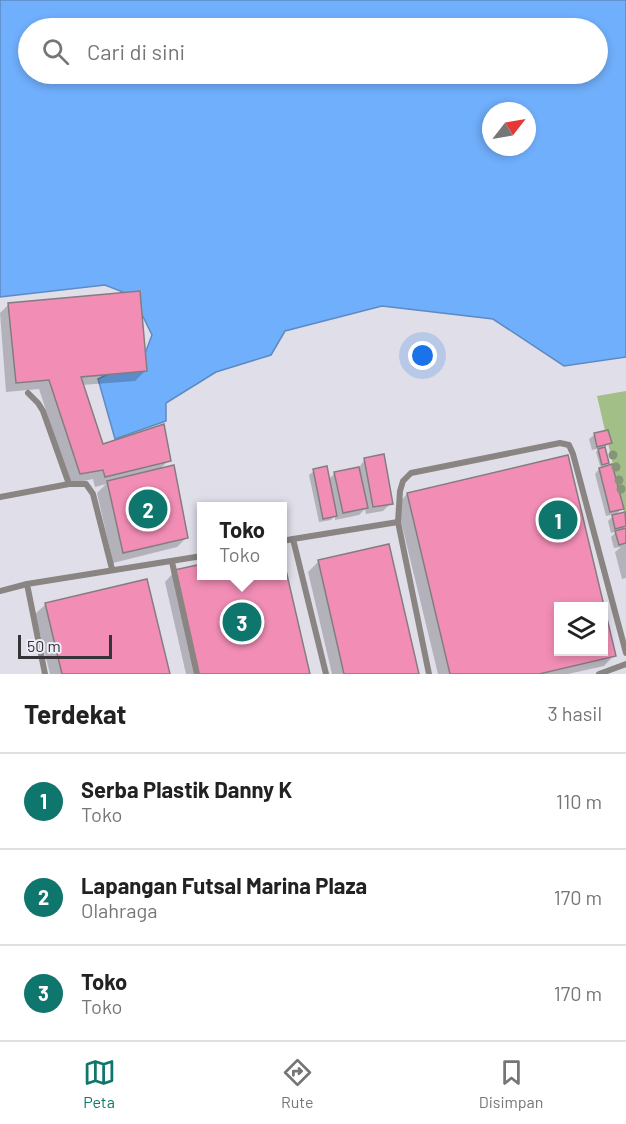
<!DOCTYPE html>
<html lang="id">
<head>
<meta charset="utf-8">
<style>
	:root { --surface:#fff; --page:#f6f6f6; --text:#222; --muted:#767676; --line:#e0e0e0; --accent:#0f766e }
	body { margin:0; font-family:Barlow,sans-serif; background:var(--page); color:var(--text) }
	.controls { position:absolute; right:18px; bottom:18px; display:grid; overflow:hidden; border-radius:0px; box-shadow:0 3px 9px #0003 }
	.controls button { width:54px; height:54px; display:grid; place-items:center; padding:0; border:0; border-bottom:2px solid var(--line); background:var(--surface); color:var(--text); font:30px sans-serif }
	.compass { position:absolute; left:482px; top:102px; width:54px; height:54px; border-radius:50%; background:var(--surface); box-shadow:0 3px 9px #0003; rotate:59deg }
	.scale { position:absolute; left:18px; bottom:15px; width:94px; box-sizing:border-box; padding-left:6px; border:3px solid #343438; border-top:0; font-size:16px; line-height:21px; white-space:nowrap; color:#343438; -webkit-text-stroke:4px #edecf7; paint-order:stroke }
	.you { position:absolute; left:423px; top:356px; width:21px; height:21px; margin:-15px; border:4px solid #fff; border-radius:50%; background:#1a73e8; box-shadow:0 0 0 9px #1a73e833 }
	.badge { display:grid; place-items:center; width:39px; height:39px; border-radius:50%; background:var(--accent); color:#fff; font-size:20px; font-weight:700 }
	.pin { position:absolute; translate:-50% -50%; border:3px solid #fff; box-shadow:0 2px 6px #0006 }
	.popup { position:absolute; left:197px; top:502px; width:90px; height:78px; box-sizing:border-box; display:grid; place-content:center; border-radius:0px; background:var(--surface); filter:drop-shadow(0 2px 4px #0005); font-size:20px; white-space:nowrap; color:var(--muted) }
	.popup b { font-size:22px; color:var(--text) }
	.popup::after { content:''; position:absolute; left:50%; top:100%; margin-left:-12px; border:12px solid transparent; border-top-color:var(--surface) }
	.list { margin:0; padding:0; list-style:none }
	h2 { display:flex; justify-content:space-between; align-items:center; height:78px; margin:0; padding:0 24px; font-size:26px }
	h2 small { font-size:20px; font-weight:400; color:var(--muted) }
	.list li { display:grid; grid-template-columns:39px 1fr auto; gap:18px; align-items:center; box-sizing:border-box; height:96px; padding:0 24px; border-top:2px solid var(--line) }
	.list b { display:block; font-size:22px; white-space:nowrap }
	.list p { margin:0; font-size:20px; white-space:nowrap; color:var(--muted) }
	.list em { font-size:20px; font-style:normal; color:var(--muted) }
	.icon { flex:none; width:33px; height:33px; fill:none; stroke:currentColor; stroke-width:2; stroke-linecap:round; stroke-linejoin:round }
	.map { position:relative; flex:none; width:626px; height:674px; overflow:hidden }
	.search { position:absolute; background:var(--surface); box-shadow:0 3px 9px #0003; left:18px; right:18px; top:18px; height:66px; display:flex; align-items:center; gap:15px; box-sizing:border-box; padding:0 21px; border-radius:33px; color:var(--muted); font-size:22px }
	.sheet { height:366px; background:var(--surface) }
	nav { display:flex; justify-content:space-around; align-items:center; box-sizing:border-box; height:84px; border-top:2px solid var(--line); background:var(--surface); font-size:16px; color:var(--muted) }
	nav a { display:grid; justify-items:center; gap:3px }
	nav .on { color:var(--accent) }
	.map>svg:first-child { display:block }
	.green { fill:#a2bf88 }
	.water { fill:#70affc; stroke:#5e8ac1; stroke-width:1.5; fill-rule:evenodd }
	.shadow { fill:#0003 }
	.building { fill:#f28eb6; stroke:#867c7f; stroke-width:1.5; fill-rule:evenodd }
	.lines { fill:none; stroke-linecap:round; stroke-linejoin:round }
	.lane { stroke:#8a8583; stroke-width:6 }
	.tree { fill:#859577 }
</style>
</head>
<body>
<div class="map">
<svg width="626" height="674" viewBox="0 0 626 674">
	<rect width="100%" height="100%" fill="#e0dfe9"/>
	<!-- green -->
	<polygon class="green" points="626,391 626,521 597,396"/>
	<!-- water -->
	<path class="water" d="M0,0H626V357L564,366L493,319L382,306L285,331L271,355L216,372L166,403V421L115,439L98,379L144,356L152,335L133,296L105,285L0,297ZM28,28H598V74H28ZM491,111H527V147H491Z"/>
	<!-- shadow -->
	<g class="shadow">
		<polygon points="9,304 145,371 135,381 82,385 102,446 169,460 159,470 187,537 177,547 113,563 97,493 106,484 95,487 93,479 70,484 39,389 6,392 0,313"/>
		<polygon points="607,431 610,442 604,448 607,462 600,466 596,452 600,448 592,450 589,439 594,435"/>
		<polygon points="567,457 602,606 558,606 558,652 604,652 604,611 614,655 604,666 568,674 438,674 397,505 407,494"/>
		<polygon points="365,459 391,503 383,511 366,514 365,509 359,515 335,520 335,516 331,520 319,522 309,475 314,471 328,480 335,473 358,469"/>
		<polygon points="599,469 622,508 615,516 624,513 626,523 626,526 621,531 626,529 626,578 622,579 615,552 621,547 614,548 611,537 617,531 611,533 608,521 615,514 606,516 595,474"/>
		<polygon points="388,546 418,674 332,674 308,572 319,561"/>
		<polygon points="282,560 309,674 186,674 165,582 175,571 202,576 282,576"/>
		<polygon points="146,581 168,674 50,674 35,614 46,604"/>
	</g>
	<!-- building -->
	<g class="building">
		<polygon points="140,291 147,371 81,377 103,444 164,424 171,461 105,477 103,470 80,474 49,380 16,383 8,303"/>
		<polygon points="608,430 612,443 597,447 594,433"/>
		<polygon points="605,447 609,463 602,465 598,449"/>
		<polygon points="384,454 393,504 373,507 364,458"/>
		<path d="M568,455L616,656L539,674H450L407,493ZM558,606H604V652H558Z"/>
		<polygon points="612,464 624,509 610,512 599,468"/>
		<polygon points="174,465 188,538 123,553 107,481"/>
		<polygon points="327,466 337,516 323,519 313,469"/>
		<polygon points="359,467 368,508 343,513 334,472"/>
		<polygon points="625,512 626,526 615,529 612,515"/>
		<polygon points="626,528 626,543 619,545 615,531"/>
		<polygon points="389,544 419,674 344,674 318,560"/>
		<polygon points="282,553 310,674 198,674 174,570 202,564 202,576 282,576"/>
		<polygon points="147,579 170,674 62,674 45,603"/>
	</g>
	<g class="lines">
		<!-- lane -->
		<g class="lane">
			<polyline points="28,393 38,403 43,411 69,484"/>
			<polyline points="0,497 69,484 86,484 93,494 112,569"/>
			<polyline points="293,539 398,522"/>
			<polyline points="282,541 293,539 326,674"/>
			<polyline points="172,562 197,674"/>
			<polyline points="0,591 27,584"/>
			<polyline points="45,674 27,584 202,556"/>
			<polyline points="429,674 398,522 400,491 403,481 411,473 560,443 569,445 573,454 626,653"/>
			<polyline points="599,674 626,664"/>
		</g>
	</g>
	<!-- trees -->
	<g class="tree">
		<circle cx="613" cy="455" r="4.5"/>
		<circle cx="616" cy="467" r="4.5"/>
		<circle cx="619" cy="480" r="4.5"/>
		<circle cx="621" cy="489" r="4.5"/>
	</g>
</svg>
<div class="controls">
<button><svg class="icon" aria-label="layers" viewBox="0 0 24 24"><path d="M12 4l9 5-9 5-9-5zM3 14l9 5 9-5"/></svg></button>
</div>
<svg class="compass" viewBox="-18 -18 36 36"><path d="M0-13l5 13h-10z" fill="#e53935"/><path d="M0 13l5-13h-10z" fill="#767676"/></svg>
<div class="scale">50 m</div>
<div class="you"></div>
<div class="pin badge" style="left:558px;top:520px">1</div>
<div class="pin badge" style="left:148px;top:509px">2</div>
<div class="pin badge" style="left:242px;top:622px">3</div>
<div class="popup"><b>Toko</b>Toko</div>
<div class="search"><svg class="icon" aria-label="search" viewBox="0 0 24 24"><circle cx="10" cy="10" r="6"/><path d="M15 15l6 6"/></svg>Cari di sini</div>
</div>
<section class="sheet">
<h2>Terdekat<small>3 hasil</small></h2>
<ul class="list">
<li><span class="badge">1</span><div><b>Serba Plastik Danny K</b><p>Toko</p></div><em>110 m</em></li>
<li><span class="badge">2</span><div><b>Lapangan Futsal Marina Plaza</b><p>Olahraga</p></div><em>170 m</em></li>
<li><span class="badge">3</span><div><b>Toko</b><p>Toko</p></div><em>170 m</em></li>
</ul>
</section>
<nav>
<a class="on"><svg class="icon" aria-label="map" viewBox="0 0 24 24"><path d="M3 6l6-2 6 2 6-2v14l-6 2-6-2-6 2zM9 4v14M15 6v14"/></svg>Peta</a>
<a><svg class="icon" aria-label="directions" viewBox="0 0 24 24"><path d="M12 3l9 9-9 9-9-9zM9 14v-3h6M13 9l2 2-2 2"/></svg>Rute</a>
<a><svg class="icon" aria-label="saved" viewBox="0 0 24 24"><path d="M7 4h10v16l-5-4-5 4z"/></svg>Disimpan</a>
</nav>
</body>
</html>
